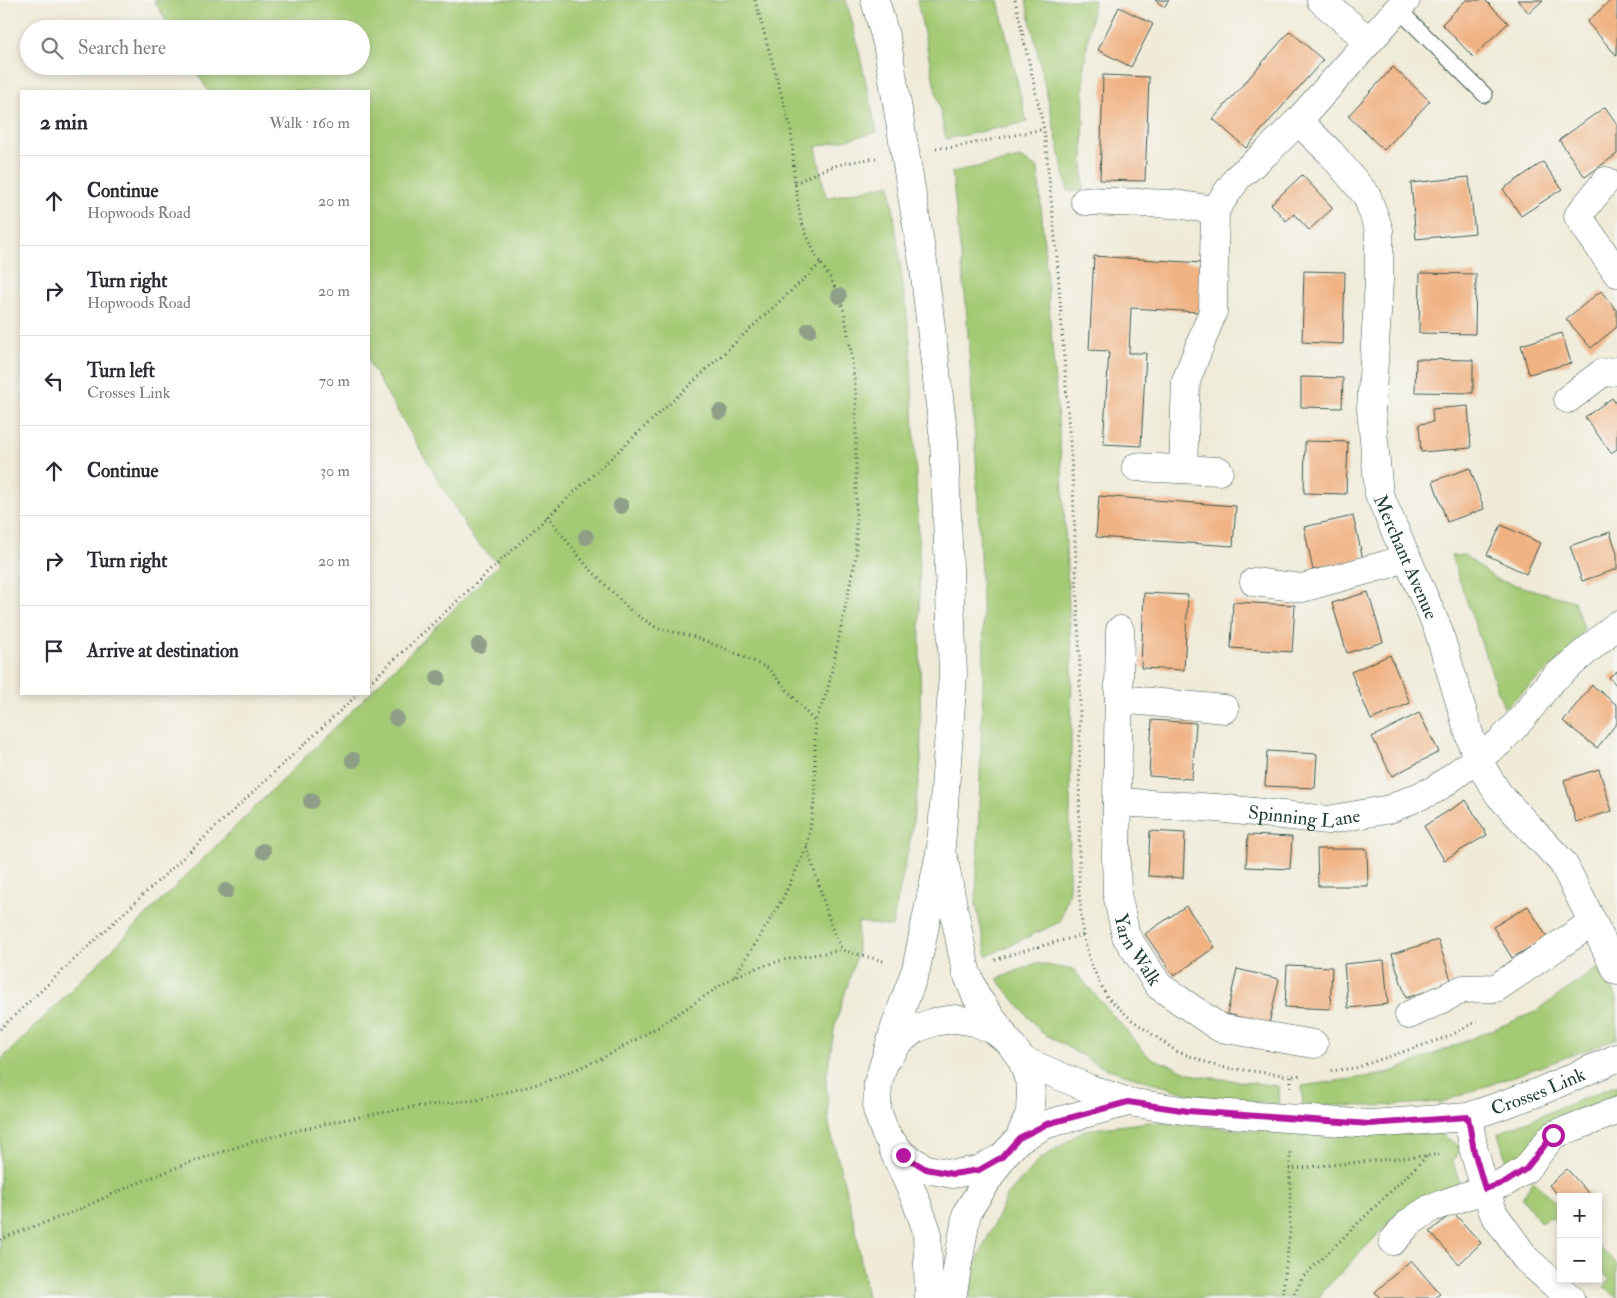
<!DOCTYPE html>
<html lang="en">
<head>
<meta charset="utf-8">
<style>
	:root { --surface:#fff; --page:#f2f2f3; --text:#2b2b33; --muted:#7c7c81; --line:#e1e1e2 }
	body { margin:0; font-family:"IM FELL Double Pica",serif; background:var(--page); color:var(--text) }
	.controls { position:absolute; right:15px; bottom:15px; display:grid; overflow:hidden; border-radius:0px; box-shadow:0 2px 8px #0003 }
	.controls button { width:45px; height:45px; display:grid; place-items:center; padding:0; border:0; border-bottom:1px solid var(--line); background:var(--surface); color:var(--text); font:25px sans-serif }
	.stop { position:absolute; width:15px; height:15px; margin:-11px; border:4px solid #b5179e; border-radius:50%; background:#fff }
	.stop.end { background:#b5179e; border-color:#fff; box-shadow:0 1px 5px #0008 }
	.list { margin:0; padding:0; list-style:none }
	h2 { display:flex; justify-content:space-between; align-items:center; height:65px; margin:0; padding:0 20px; font-size:21px }
	h2 small { font-size:16px; font-weight:400; color:var(--muted) }
	.list li { display:grid; grid-template-columns:32px 1fr auto; gap:15px; align-items:center; box-sizing:border-box; height:90px; padding:0 20px; border-top:1px solid var(--line) }
	.list b { display:block; font-size:19px; white-space:nowrap }
	.list p { margin:0; font-size:16px; white-space:nowrap; color:var(--muted) }
	.list em { font-size:16px; font-style:normal; color:var(--muted) }
	.icon { flex:none; width:28px; height:28px; fill:none; stroke:currentColor; stroke-width:2; stroke-linecap:round; stroke-linejoin:round }
	.map { position:relative; flex:none; width:1617px; height:1298px; overflow:hidden }
	.search { position:absolute; background:var(--surface); box-shadow:0 2px 8px #0003; left:20px; top:20px; width:350px; height:55px; display:flex; align-items:center; gap:12px; box-sizing:border-box; padding:0 18px; border-radius:28px; color:var(--muted); font-size:19px }
	.panel { position:absolute; background:var(--surface); box-shadow:0 2px 8px #0003; left:20px; top:90px; width:350px; height:605px; border-radius:0px }
	.map>svg:first-child { display:block }
	.green { fill:#a4ca74; stroke:#628454 }
	.building { fill:#f0b283 }
	.lines { fill:none; stroke-linecap:round; stroke-linejoin:round }
	.lane-casing { stroke:#3e574d; stroke-width:17 }
	.street-casing { stroke:#3e574d; stroke-width:29 }
	.secondary-casing { stroke:#3e574d; stroke-width:29 }
	.path { stroke:#3e574d; stroke-width:3; stroke-dasharray:1 4; stroke-linecap:butt }
	.lane { stroke:#fff; stroke-width:15 }
	.street { stroke:#fff; stroke-width:28 }
	.secondary { stroke:#fff; stroke-width:28 }
	.tree { fill:#8f9f87 }
	.route { stroke:#b5179e; stroke-width:6 }
	.labels { text-anchor:middle; stroke-width:4.5; stroke-linejoin:round; paint-order:stroke }
	.street-label { font-size:19px; fill:#1f3d34; stroke:#f6f6f2 }
</style>
</head>
<body>
<div class="map">
<svg width="1617" height="1298" viewBox="0 0 1617 1298">
	<rect width="100%" height="100%" fill="#f6f6f2"/>
	<filter id="ink" filterUnits="userSpaceOnUse"><feTurbulence type="fractalNoise" baseFrequency=".02" numOctaves="2"/><feDisplacementMap in="SourceGraphic" scale="10" xChannelSelector="R" yChannelSelector="G"/><feConvolveMatrix kernelMatrix="1 2 1 2 8 2 1 2 1" color-interpolation-filters="sRGB"/></filter>
	<filter id="wash" filterUnits="userSpaceOnUse"><feTurbulence type="fractalNoise" baseFrequency=".0096" numOctaves="4" result="noise"/><feDisplacementMap in="SourceGraphic" scale="20" xChannelSelector="R" yChannelSelector="G"/><feGaussianBlur stdDeviation="1.12" result="paint"/><feColorMatrix in="noise" values="0 0 0 0 0 0 0 0 0 0 0 0 0 0 0 0 0 1.4 0 .05"/><feComposite in="paint" operator="in"/></filter>
	<g filter="url(#wash)">
		<rect width="100%" height="100%" fill="#efebd8"/>
		<!-- green -->
		<g class="green">
			<polygon points="154,0 846,0 853,25 877,132 816,147 826,198 890,184 910,339 919,543 921,761 911,836 892,927 858,922 857,955 835,1025 826,1080 829,1125 855,1225 867,1298 0,1298 0,1061 499,564 474,540 369,363 369,91 208,91 193,66 361,66 361,29 171,29"/>
			<polygon points="917,0 998,0 1027,122 946,139"/>
			<polygon points="1026,0 1094,0 1084,66 1083,191 1068,191"/>
			<polygon points="1020,158 1038,168 1062,470 1072,667 1069,891 1060,922 987,956 976,905 984,651 976,457 966,304 952,172"/>
			<polygon points="1464,555 1497,580 1574,601 1584,628 1578,644 1504,708 1451,556"/>
			<polygon points="1036,963 1074,970 1149,1057 1198,1076 1278,1086 1279,1104 1192,1095 1102,1067 1041,1032 997,979"/>
			<polygon points="1602,965 1617,998 1617,1039 1442,1102 1377,1106 1303,1105 1302,1086 1386,1074 1535,1012"/>
			<polygon points="1617,1085 1617,1102 1522,1163 1508,1167 1498,1133"/>
			<polygon points="1150,1122 1271,1132 1441,1134 1460,1147 1453,1162 1460,1185 1401,1211 1323,1291 1319,1298 969,1298 973,1269 1007,1196 1039,1160 1084,1130"/>
			<polygon points="1533,1180 1561,1208 1561,1227 1551,1217 1540,1222 1522,1198"/>
			<polygon points="1598,1246 1617,1264 1617,1298 1604,1287 1610,1280 1598,1267"/>
		</g>
		<g id="blocks">
			<!-- building -->
			<g class="building">
				<polygon points="1155,0 1169,0 1164,7"/>
				<polygon points="1466,0 1485,0 1508,23 1473,57 1442,24"/>
				<polygon points="1517,0 1543,0 1529,13"/>
				<polygon points="1611,0 1617,0 1617,56 1587,22"/>
				<polygon points="1119,7 1153,24 1131,67 1098,50"/>
				<polygon points="1290,31 1323,60 1246,148 1213,119"/>
				<polygon points="1393,67 1430,101 1384,150 1348,116"/>
				<polygon points="1103,75 1149,77 1145,181 1100,180"/>
				<polygon points="1605,107 1617,124 1617,154 1585,177 1559,140"/>
				<polygon points="1543,162 1562,189 1521,216 1503,189"/>
				<polygon points="1302,175 1333,208 1309,230 1294,214 1286,221 1271,204"/>
				<polygon points="1469,177 1475,233 1416,239 1411,183"/>
				<polygon points="1094,256 1202,263 1199,312 1131,308 1129,353 1146,353 1141,446 1103,444 1109,351 1089,350"/>
				<polygon points="1304,271 1345,272 1343,344 1302,342"/>
				<polygon points="1420,273 1476,274 1475,334 1419,333"/>
				<polygon points="1601,291 1617,311 1617,327 1591,348 1566,319"/>
				<polygon points="1562,333 1571,363 1529,374 1521,345"/>
				<polygon points="1416,359 1473,360 1473,393 1415,392"/>
				<polygon points="1301,377 1343,378 1342,408 1301,407"/>
				<polygon points="1612,398 1617,405 1617,449 1611,453 1585,417"/>
				<polygon points="1468,406 1471,448 1421,452 1419,424 1433,422 1432,409"/>
				<polygon points="1305,441 1348,442 1346,494 1304,493"/>
				<polygon points="1470,468 1484,509 1447,522 1433,481"/>
				<polygon points="1099,496 1236,506 1233,546 1096,537"/>
				<polygon points="1353,516 1363,559 1313,570 1304,527"/>
				<polygon points="1501,525 1540,543 1526,574 1487,555"/>
				<polygon points="1610,532 1617,553 1617,569 1582,581 1570,546"/>
				<polygon points="1368,592 1383,642 1347,653 1332,603"/>
				<polygon points="1144,593 1188,595 1184,670 1141,668"/>
				<polygon points="1233,602 1295,605 1292,652 1231,648"/>
				<polygon points="1390,655 1410,703 1371,720 1351,672"/>
				<polygon points="1617,671 1617,686 1609,677"/>
				<polygon points="1592,685 1617,705 1617,723 1597,748 1563,721"/>
				<polygon points="1419,713 1439,752 1392,776 1372,737"/>
				<polygon points="1152,720 1196,723 1192,779 1149,776"/>
				<polygon points="1267,751 1317,754 1315,788 1265,786"/>
				<polygon points="1599,769 1612,811 1576,822 1564,780"/>
				<polygon points="1466,800 1487,835 1444,860 1424,826"/>
				<polygon points="1150,831 1185,833 1183,878 1148,876"/>
				<polygon points="1248,835 1292,837 1290,869 1246,867"/>
				<polygon points="1317,849 1367,849 1368,886 1318,886"/>
				<polygon points="1186,906 1215,947 1174,976 1145,934"/>
				<polygon points="1528,906 1547,937 1512,958 1493,927"/>
				<polygon points="1438,940 1452,983 1406,998 1392,954"/>
				<polygon points="1384,960 1388,1004 1348,1008 1344,964"/>
				<polygon points="1287,965 1332,967 1330,1009 1285,1007"/>
				<polygon points="1237,969 1279,979 1269,1024 1227,1014"/>
				<polygon points="1567,1169 1592,1197 1561,1197 1561,1198 1549,1185"/>
				<polygon points="1453,1212 1481,1243 1459,1264 1430,1232"/>
				<polygon points="1411,1260 1440,1294 1435,1298 1380,1298 1375,1292"/>
			</g>
		</g>
	</g>
	<g filter="url(#ink)">
		<use href="#blocks" fill-opacity="0" stroke="#3e574d" stroke-width="1"/>
		<g class="lines">
			<defs>
				<polyline id="lane" points="1398,9 1485,95"/>
				<g id="street">
					<polyline points="1321,0 1369,41"/>
					<path id="s1" d="M1298,121L1330,152L1367,196L1379,230V281L1371,409L1379,494L1438,629L1477,760L1500,796L1563,863L1617,971"/>
					<polyline points="1606,181 1578,216 1617,273"/>
					<polyline points="1085,201 1175,204 1215,210"/>
					<polyline points="1568,399 1602,373 1617,371"/>
					<polyline points="1136,467 1219,471"/>
					<polyline points="1183,469 1186,381 1213,311 1215,210 1238,177 1267,152 1298,121 1406,0"/>
					<polyline points="1254,582 1302,588 1389,564 1406,555"/>
					<path id="s2" d="M1120,630L1116,857L1117,894L1126,936L1159,986L1220,1028L1314,1044"/>
					<polyline points="1119,699 1225,709"/>
					<path id="s3" d="M1117,802L1217,808L1328,820L1390,809L1436,789L1500,742L1524,716L1551,681L1617,625"/>
					<polyline points="1409,1015 1463,989 1496,988 1593,922"/>
					<path id="s4" d="M1022,1060L1088,1088L1128,1102L1188,1111L1370,1124L1468,1117L1536,1093L1617,1058"/>
					<polyline points="1468,1117 1474,1151 1485,1189 1494,1214 1526,1259 1570,1298"/>
					<polyline points="1019,1139 1047,1124 1128,1102"/>
					<polyline points="1393,1241 1410,1222 1431,1208 1506,1182 1526,1169 1553,1135 1617,1111"/>
				</g>
				<g id="secondary">
					<polyline points="875,0 887,43 924,268 944,440 953,674 941,848 916,969 896,1024 878,1083 877,1110 886,1135 903,1155 926,1169 953,1174 979,1170 1002,1157 1019,1139 1030,1113 1031,1086 1022,1060 1010,1043 994,1030 975,1022 955,1019 934,1022 915,1029 899,1042 887,1058"/>
					<polyline points="944,860 966,971 976,996 1003,1034"/>
					<polyline points="892,1147 915,1198 927,1231 929,1298"/>
					<polyline points="952,1298 967,1212 1002,1158"/>
				</g>
			</defs>
			<!-- lane casing -->
			<use href="#lane" class="lane-casing"/>
			<!-- street casing -->
			<use href="#street" class="street-casing"/>
			<!-- secondary casing -->
			<use href="#secondary" class="secondary-casing"/>
			<!-- path -->
			<g class="path">
				<polyline points="755,0 791,129 795,184 801,221 815,254 832,281 844,311 851,352 856,396 856,556 828,689 815,722"/>
				<polyline points="1015,0 1044,129 1057,257 1073,486 1080,670 1079,892 1083,935 1091,964 1107,997 1132,1020 1176,1051 1219,1067 1291,1076 1302,1075"/>
				<polyline points="936,148 955,147 1044,129"/>
				<path d="M795,184C825,166 842,163 876,158"/>
				<polyline points="547,516 587,566 631,611 657,628 695,637 733,652 768,668 815,722 815,797 807,847 783,898 754,946 733,978"/>
				<polyline points="369,683 821,263"/>
				<polyline points="807,847 832,928 842,950"/>
				<polyline points="995,960 1018,952 1083,935"/>
				<polyline points="0,1029 358,694"/>
				<polyline points="1331,1071 1355,1068 1450,1036 1477,1021"/>
				<polyline points="1291,1076 1291,1088"/>
				<polyline points="1289,1169 1443,1154"/>
				<polyline points="0,1239 71,1213 126,1188 185,1164 255,1141 337,1121 413,1107 476,1100 542,1083 601,1059 658,1027 732,978 753,969 783,960 842,950 887,962"/>
				<polyline points="1282,1298 1290,1232 1290,1149"/>
				<polyline points="1292,1298 1303,1277 1427,1156"/>
			</g>
			<!-- lane -->
			<use href="#lane" class="lane"/>
			<!-- street -->
			<use href="#street" class="street"/>
			<!-- secondary -->
			<use href="#secondary" class="secondary"/>
		</g>
		<!-- trees -->
		<g class="tree">
			<circle cx="839" cy="296" r="8"/>
			<circle cx="809" cy="330" r="8"/>
			<circle cx="720" cy="412" r="8"/>
			<circle cx="621" cy="506" r="8"/>
			<circle cx="586" cy="537" r="8"/>
			<circle cx="479" cy="645" r="8"/>
			<circle cx="438" cy="678" r="8"/>
			<circle cx="396" cy="718" r="8"/>
			<circle cx="353" cy="760" r="8"/>
			<circle cx="311" cy="801" r="8"/>
			<circle cx="263" cy="851" r="8"/>
			<circle cx="226" cy="891" r="8"/>
		</g>
	</g>
	<g class="lines" filter="url(#ink)">
		<!-- route -->
		<polyline class="route" points="903,1155 926,1169 953,1174 979,1170 1002,1157 1019,1138 1047,1124 1128,1102 1188,1111 1370,1124 1468,1117 1474,1151 1485,1189 1506,1182 1526,1169 1553,1135"/>
	</g>
	<g class="labels">
		<!-- street labels -->
		<g class="street-label">
			<text dy="7" stroke="none"><textPath href="#s1" startOffset="471">Merchant Avenue</textPath></text>
			<text dy="7" stroke="none"><textPath href="#s3" startOffset="188">Spinning Lane</textPath></text>
			<text dy="7" stroke="none"><textPath href="#s2" startOffset="324">Yarn Walk</textPath></text>
			<text dy="7" stroke="none"><textPath href="#s4" startOffset="530">Crosses Link</textPath></text>
		</g>
	</g>
</svg>
<div class="controls">
<button>+</button>
<button>−</button>
</div>
<div class="stop" style="left:1553px;top:1135px"></div>
<div class="stop end" style="left:903px;top:1155px"></div>
<div class="search"><svg class="icon" aria-label="search" viewBox="0 0 24 24"><circle cx="10" cy="10" r="6"/><path d="M15 15l6 6"/></svg>Search here</div>
<section class="panel">
<h2>2 min<small>Walk · 160 m</small></h2>
<ul class="list">
<li><svg class="icon" aria-label="ahead" viewBox="0 0 24 24"><path d="M12 20V5M6 11l6-6 6 6"/></svg><div><b>Continue</b><p>Hopwoods Road</p></div><em>20 m</em></li>
<li><svg class="icon" aria-label="right" viewBox="0 0 24 24"><path d="M7 20v-9h11M14 6l5 5-5 5"/></svg><div><b>Turn right</b><p>Hopwoods Road</p></div><em>20 m</em></li>
<li><svg class="icon" aria-label="left" viewBox="0 0 24 24"><path d="M17 20v-9H6M10 6l-5 5 5 5"/></svg><div><b>Turn left</b><p>Crosses Link</p></div><em>70 m</em></li>
<li><svg class="icon" aria-label="ahead" viewBox="0 0 24 24"><path d="M12 20V5M6 11l6-6 6 6"/></svg><div><b>Continue</b></div><em>30 m</em></li>
<li><svg class="icon" aria-label="right" viewBox="0 0 24 24"><path d="M7 20v-9h11M14 6l5 5-5 5"/></svg><div><b>Turn right</b></div><em>20 m</em></li>
<li><svg class="icon" aria-label="arrive" viewBox="0 0 24 24"><path d="M6 21V4h12l-3 4 3 4H6"/></svg><div><b>Arrive at destination</b></div></li>
</ul>
</section>
</div>
</body>
</html>
